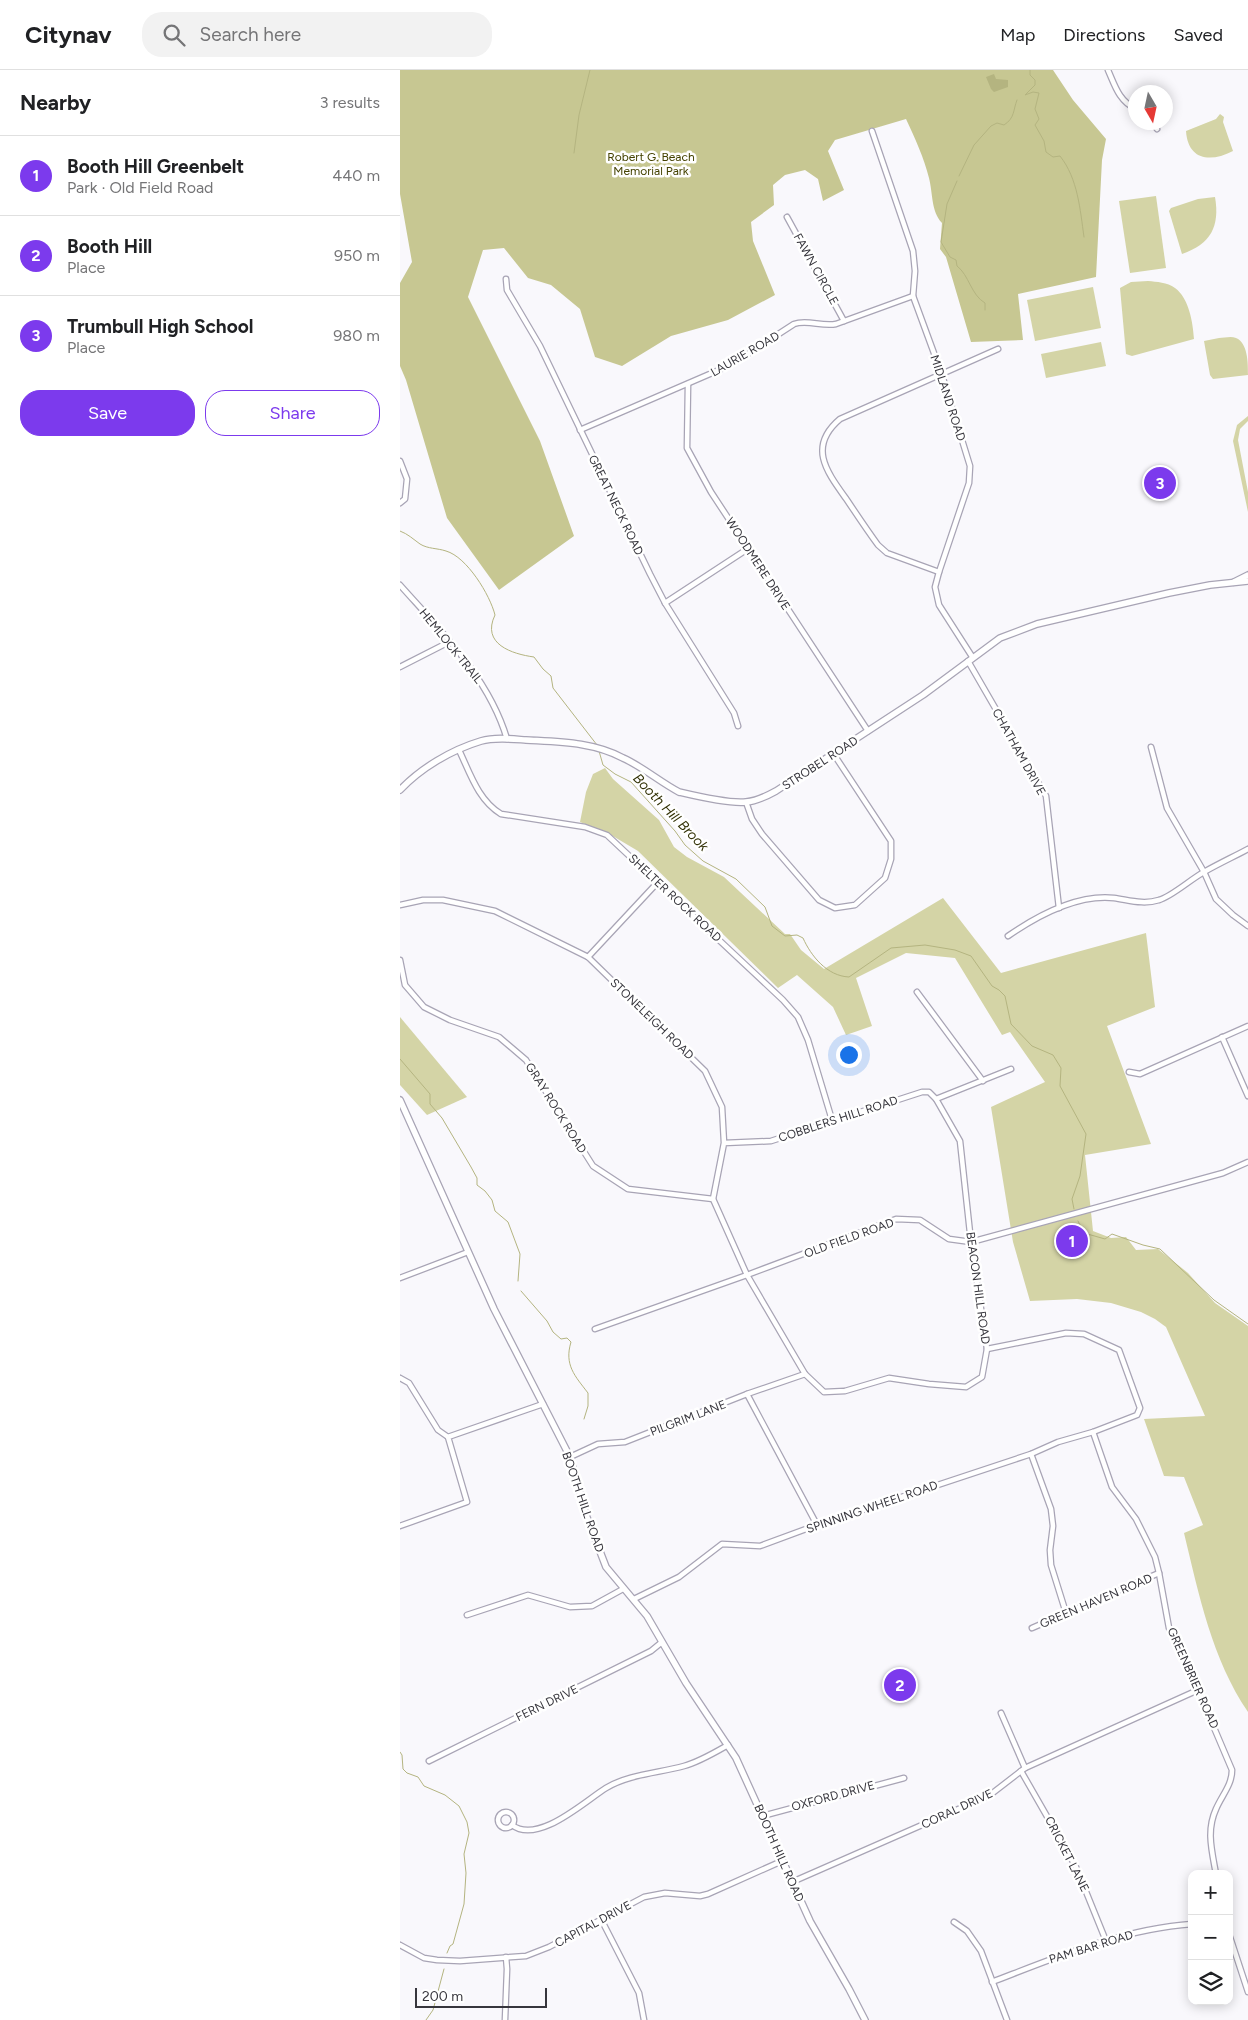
<!DOCTYPE html>
<html lang="en">
<head>
<meta charset="utf-8">
<style>
	:root { --surface:#fff; --page:#f2f2f2; --text:#202124; --muted:#757577; --line:#e0e0e0; --accent:#7c3aed }
	body { margin:0; font-family:Figtree,sans-serif; background:var(--page); color:var(--text) }
	.controls { position:absolute; right:15px; bottom:15px; display:grid; overflow:hidden; border-radius:10px; box-shadow:0 2px 12px #0003 }
	.controls button { width:45px; height:45px; display:grid; place-items:center; padding:0; border:0; border-bottom:1px solid var(--line); background:var(--surface); color:var(--text); font:25px sans-serif }
	.compass { position:absolute; left:728px; top:15px; width:45px; height:45px; border-radius:50%; background:var(--surface); box-shadow:0 2px 12px #0003; rotate:171deg }
	.scale { position:absolute; left:15px; bottom:12px; width:132px; box-sizing:border-box; padding-left:5px; border:2px solid #37363d; border-top:0; font-size:14px; line-height:18px; white-space:nowrap; color:#37363d; -webkit-text-stroke:4px #fff; paint-order:stroke }
	.you { position:absolute; left:448px; top:984px; width:18px; height:18px; margin:-12px; border:4px solid #fff; border-radius:50%; background:#1a73e8; box-shadow:0 0 0 8px #1a73e833 }
	.badge { display:grid; place-items:center; width:32px; height:32px; border-radius:50%; background:var(--accent); color:#fff; font-size:16px; font-weight:700 }
	.pin { position:absolute; translate:-50% -50%; border:2px solid #fff; box-shadow:0 1px 5px #0006 }
	.list { margin:0; padding:0; list-style:none }
	h2 { display:flex; justify-content:space-between; align-items:center; height:65px; margin:0; padding:0 20px; font-size:21px }
	h2 small { font-size:16px; font-weight:400; color:var(--muted) }
	.list li { display:grid; grid-template-columns:32px 1fr auto; gap:15px; align-items:center; box-sizing:border-box; height:80px; padding:0 20px; border-top:1px solid var(--line) }
	.list b { display:block; font-size:19px; white-space:nowrap }
	.list p { margin:0; font-size:16px; white-space:nowrap; color:var(--muted) }
	.list em { font-size:16px; font-style:normal; color:var(--muted) }
	.actions { display:flex; gap:10px; padding:15px 20px }
	.actions a { flex:1; padding:11px 0; border:1px solid var(--accent); border-radius:20px; text-align:center; font-size:18px; color:var(--accent) }
	.actions .main { background:var(--accent); color:#fff }
	.icon { flex:none; width:28px; height:28px; fill:none; stroke:currentColor; stroke-width:2; stroke-linecap:round; stroke-linejoin:round }
	.map { position:relative; flex:none; width:848px; height:1950px; overflow:hidden }
	header { display:flex; align-items:center; gap:30px; box-sizing:border-box; height:70px; padding:0 25px; background:var(--surface); border-bottom:1px solid var(--line) }
	header strong { font-size:24px }
	nav { display:flex; gap:28px; margin-inline-start:auto; font-size:18px }
	.search { width:350px; height:45px; background:var(--page); display:flex; align-items:center; gap:12px; box-sizing:border-box; padding:0 18px; border-radius:20px; color:var(--muted); font-size:19px }
	main { display:flex }
	aside { flex:1; background:var(--surface) }
	.map>svg:first-child { display:block }
	.green { fill:#d4d4a6 }
	.forest { fill:#c7c792 }
	.water { fill:#b4b480 }
	.lines { fill:none; stroke-linecap:round; stroke-linejoin:round }
	.stream { stroke:#b4b480; stroke-width:1 }
	.minor-casing { stroke:#a8a4b5; stroke-width:7 }
	.tertiary-casing { stroke:#a8a4b5; stroke-width:8 }
	.minor { stroke:#fff; stroke-width:4.5 }
	.tertiary { stroke:#fff; stroke-width:5.5 }
	.labels { text-anchor:middle; stroke-width:5; stroke-linejoin:round; paint-order:stroke }
	.park-label { font-size:12px; fill:#444200; stroke:#fff }
	.street-label { font-size:12px; fill:#37363d; stroke:#fff }
	.water-label { font-size:14px; font-style:italic; fill:#333207; stroke:#fff }
</style>
</head>
<body>
<header>
<strong>Citynav</strong>
<div class="search"><svg class="icon" aria-label="search" viewBox="0 0 24 24"><circle cx="10" cy="10" r="6"/><path d="M15 15l6 6"/></svg>Search here</div>
<nav><a>Map</a><a>Directions</a><a>Saved</a></nav>
</header>
<main>
<aside>
<h2>Nearby<small>3 results</small></h2>
<ul class="list">
<li><span class="badge">1</span><div><b>Booth Hill Greenbelt</b><p>Park · Old Field Road</p></div><em>440 m</em></li>
<li><span class="badge">2</span><div><b>Booth Hill</b><p>Place</p></div><em>950 m</em></li>
<li><span class="badge">3</span><div><b>Trumbull High School</b><p>Place</p></div><em>980 m</em></li>
</ul>
<div class="actions"><a class="main">Save</a><a>Share</a></div>
</aside>
<div class="map">
<svg width="848" height="1950" viewBox="0 0 848 1950">
	<rect width="100%" height="100%" fill="#f9f8fc"/>
	<!-- green -->
	<g class="green">
		<path d="M820,44L824,47L823,52L833,81C810,93 788,90 786,61L816,49Z"/>
		<polygon points="756,126 766,198 730,203 719,131"/>
		<path d="M815,127C820,156 811,174 782,184L769,141L771,138L798,129Z"/>
		<path d="M748,211C757,212 767,212 775,218C789,228 793,253 794,269L732,286L726,284L720,218L731,212Z"/>
		<polygon points="693,217 701,258 635,271 627,230"/>
		<path d="M819,268C824,268 831,266 836,268C848,273 848,293 848,305L813,309L810,305L804,271Z"/>
		<polygon points="701,272 706,296 646,308 641,284"/>
		<polygon points="848,346 848,351 840,359 838,370 848,422 848,442 833,371 837,355"/>
		<path d="M205,698L213,709L259,750L274,777L287,787L324,807L385,864H390L401,880L424,899L543,828L601,903L746,863L755,937L707,956L751,1074L685,1085L693,1161L711,1168L726,1167L736,1180L758,1179L788,1203L815,1233L848,1256V1642C812,1589 799,1525 784,1463L803,1455L784,1407L764,1406L744,1349L805,1346L766,1257L755,1249L741,1242L711,1233L677,1229L630,1231L613,1172L591,1037L645,1012L610,962L602,965L555,888L506,883L456,908L472,956L446,965L433,937L397,905L378,918L238,781L206,762L180,752L186,722L193,704Z"/>
		<polygon points="0,947 67,1027 27,1045 0,1015"/>
	</g>
	<!-- forest -->
	<path class="forest" d="M0,0H653L673,30L706,69L702,90L696,207L618,224L623,270L571,272L546,187L540,179L542,153C531,141 533,124 529,108C524,88 515,68 506,49L435,70L428,81L444,120L423,131L418,109L405,100L385,105L373,115L374,135L351,152L353,171L375,225L328,250L271,266L222,296L195,287L180,239L151,215L128,208L104,178L83,180L68,227L140,371L174,466L99,520L47,448L6,310L0,296V213L12,192L0,124Z"/>
	<!-- water -->
	<polygon class="water" points="594,4 596,9 608,10 608,17 594,22 591,19 586,7"/>
	<g class="lines">
		<!-- stream -->
		<g class="stream">
			<path d="M630,0V5L635,10V15L625,25L633,22L639,23L635,39L639,49L635,55L644,71L646,82L653,87L660,86C678,109 680,139 684,167"/>
			<polyline points="174,83 179,45 190,0"/>
			<path d="M559,106L574,75L591,56L597,53L604,55C615,48 613,40 617,30"/>
			<path d="M557,111L547,134L541,172L550,187L556,190L557,196C569,205 571,225 585,233V240"/>
			<path d="M0,461C8,464 13,469 20,474C28,479 37,478 46,481C67,487 90,525 95,545C81,574 112,584 134,587L143,599L151,606L153,618L197,675"/>
			<path d="M199,681L203,695L215,704L231,712L275,761L285,775L303,791L336,809L365,837L372,856L385,866L397,865L403,868C411,886 427,906 449,907L491,878L525,875L555,880L571,886L592,916L599,920L605,926L611,954L632,976L653,985L661,998L660,1016L686,1064L680,1106L672,1129L674,1139"/>
			<polyline points="0,989 30,1024 30,1034 42,1048 71,1097 77,1108 77,1115 85,1121 92,1130 95,1141 108,1152 120,1184 118,1211"/>
			<polyline points="678,1151 684,1163 705,1169 712,1164 743,1175 760,1179 814,1230 848,1254"/>
			<path d="M121,1221L147,1251L153,1262L161,1269L167,1268L171,1272C164,1295 175,1306 188,1323V1336L184,1349"/>
			<polyline points="0,1682 2,1685 3,1699 7,1703 18,1707 24,1716 45,1725 59,1736 67,1752 69,1763 64,1784 66,1803 64,1834 53,1874 50,1876 47,1883"/>
			<polyline points="26,1950 33,1940 44,1899"/>
		</g>
		<defs>
			<g id="minor">
				<path d="M708,0C715,16 719,31 736,39"/>
				<polyline points="752,52 757,59"/>
				<polyline points="472,61 513,181 515,201 513,226 542,305 570,396 569,413 539,502 535,517 539,535 573,588"/>
				<polyline points="387,147 444,251"/>
				<polyline points="106,209 107,220 140,276 250,504 265,533 334,643 338,656"/>
				<polyline points="288,314 287,378 311,422 468,661"/>
				<path d="M180,360L319,300L337,291L394,254C407,249 422,257 436,254L513,226"/>
				<polyline points="0,391 7,409 5,429 0,433"/>
				<path d="M539,502L487,483L478,475C467,460 457,445 447,430C427,402 407,377 440,349L598,279"/>
				<path d="M0,515C41,561 89,608 107,669"/>
				<polyline points="265,533 349,478"/>
				<polyline points="568,591 646,726 659,838"/>
				<polyline points="0,597 49,572"/>
				<polyline points="751,677 767,738 804,802 816,829 833,845 848,856"/>
				<path d="M59,680C70,703 78,730 101,744L185,757L207,765L383,930L398,947L408,970L432,1050"/>
				<polyline points="346,732 352,749 362,764 419,830 435,838 455,835 485,808 491,789 491,771 433,683"/>
				<polyline points="0,835 23,830 43,830 95,841 188,887 305,1001 322,1037 324,1073 313,1129 347,1205 405,1304 424,1322 445,1321 489,1308 529,1314 566,1317 582,1307 587,1279 571,1172 560,1071 536,1029 529,1022 522,1022 371,1071 324,1073"/>
				<path d="M608,866C637,846 677,824 714,828C729,830 743,835 759,830C771,827 791,809 804,802C818,794 833,787 848,779"/>
				<polyline points="188,887 258,812"/>
				<polyline points="0,890 5,915 24,937 50,950 99,967 126,990 193,1096 228,1119 313,1129"/>
				<polyline points="517,922 583,1011"/>
				<polyline points="822,967 848,1026"/>
				<polyline points="729,1002 740,1004 848,956"/>
				<polyline points="536,1029 611,999"/>
				<polyline points="0,1208 68,1182"/>
				<polyline points="195,1259 347,1205 496,1149 520,1150 549,1169 571,1172 823,1103 848,1092"/>
				<polyline points="0,1308 9,1313 38,1360 48,1367"/>
				<polyline points="347,1324 417,1455"/>
				<path d="M693,1362L712,1417L736,1449L755,1487L759,1503L769,1558L798,1620L832,1700C832,1715 822,1725 816,1739C806,1761 812,1781 816,1804"/>
				<polyline points="631,1384 651,1439 653,1456 650,1480 651,1495 666,1543"/>
				<polyline points="170,1387 198,1374 225,1372 347,1324 405,1304"/>
				<polyline points="0,1456 67,1432 48,1367 143,1334"/>
				<polyline points="234,1529 279,1507 322,1474 360,1476 417,1455 631,1384 658,1372 693,1362 737,1345 740,1338 719,1280 684,1264 666,1263 587,1279"/>
				<polyline points="67,1545 128,1525 170,1537 192,1536 223,1519"/>
				<polyline points="632,1558 759,1503"/>
				<polyline points="601,1643 625,1698"/>
				<polyline points="29,1691 251,1581 262,1572"/>
				<polyline points="621,1701 676,1797 706,1871"/>
				<circle cx="106" cy="1750" r="8"/>
				<polyline points="362,1746 504,1708"/>
				<path d="M112,1755C138,1775 185,1731 206,1718C229,1704 259,1703 284,1696C299,1692 314,1683 328,1675"/>
				<polyline points="392,1812 579,1730 590,1725 625,1698 798,1620"/>
				<polyline points="201,1849 239,1923 244,1950"/>
				<polyline points="554,1852 567,1861 581,1881 607,1950"/>
				<polyline points="829,1864 848,1922"/>
				<polyline points="0,1875 24,1888 37,1890 60,1891 126,1886 149,1877 244,1827 265,1823 300,1826 308,1824 382,1791"/>
				<path d="M592,1912C657,1887 722,1859 792,1854"/>
				<polyline points="105,1950 107,1899 106,1887"/>
			</g>
			<g id="tertiary">
				<polyline points="834,512 848,505"/>
				<path d="M0,720C21,698 51,680 81,671C95,667 112,669 126,670C160,672 193,672 223,688C243,697 260,712 279,722C296,726 329,734 346,732C357,731 367,726 376,721L523,625L600,568L637,554L769,523L810,515L848,511"/>
				<polyline points="0,1030 94,1239 170,1387 186,1445 206,1497 247,1546 286,1613 336,1688 410,1851 449,1919 465,1950"/>
			</g>
		</defs>
		<!-- minor casing -->
		<use href="#minor" class="minor-casing"/>
		<!-- tertiary casing -->
		<use href="#tertiary" class="tertiary-casing"/>
		<!-- minor -->
		<use href="#minor" class="minor"/>
		<!-- tertiary -->
		<use href="#tertiary" class="tertiary"/>
	</g>
	<g class="labels">
		<!-- park labels -->
		<g class="park-label">
			<text x="251" y="91">Robert G. Beach<tspan x="251" dy="14">Memorial Park</tspan></text>
		</g>
		<!-- street labels -->
		<g class="street-label">
			<text transform="translate(416 199) rotate(61)" y="4">FAWN CIRCLE</text>
			<text transform="translate(345 284) rotate(-30)" y="4">LAURIE ROAD</text>
			<text transform="translate(548 328) rotate(72)" y="4">MIDLAND ROAD</text>
			<text transform="translate(216 435) rotate(64)" y="4">GREAT NECK ROAD</text>
			<text transform="translate(358 494) rotate(57)" y="4">WOODMERE DRIVE</text>
			<text transform="translate(51 576) rotate(51)" y="4">HEMLOCK TRAIL</text>
			<text transform="translate(619 682) rotate(61)" y="4">CHATHAM DRIVE</text>
			<text transform="translate(420 693) rotate(-33)" y="4">STROBEL ROAD</text>
			<text transform="translate(275 828) rotate(43)" y="4">SHELTER ROCK ROAD</text>
			<text transform="translate(252 949) rotate(44)" y="4">STONELEIGH ROAD</text>
			<text transform="translate(156 1038) rotate(58)" y="4">GRAY ROCK ROAD</text>
			<text transform="translate(438 1049) rotate(-18)" y="4">COBBLERS HILL ROAD</text>
			<text transform="translate(449 1168) rotate(-20)" y="4">OLD FIELD ROAD</text>
			<text transform="translate(578 1218) rotate(82)" y="4">BEACON HILL ROAD</text>
			<text transform="translate(288 1348) rotate(-21)" y="4">PILGRIM LANE</text>
			<text transform="translate(183 1432) rotate(71)" y="4">BOOTH HILL ROAD</text>
			<text transform="translate(472 1437) rotate(-19)" y="4">SPINNING WHEEL ROAD</text>
			<text transform="translate(696 1531) rotate(-23)" y="4">GREEN HAVEN ROAD</text>
			<text transform="translate(793 1608) rotate(66)" y="4">GREENBRIER ROAD</text>
			<text transform="translate(147 1633) rotate(-26)" y="4">FERN DRIVE</text>
			<text transform="translate(433 1726) rotate(-15)" y="4">OXFORD DRIVE</text>
			<text transform="translate(557 1739) rotate(-25)" y="4">CORAL DRIVE</text>
			<text transform="translate(379 1783) rotate(66)" y="4">BOOTH HILL ROAD</text>
			<text transform="translate(667 1784) rotate(63)" y="4">CRICKET LANE</text>
			<text transform="translate(193 1854) rotate(-28)" y="4">CAPITAL DRIVE</text>
			<text transform="translate(691 1877) rotate(-17)" y="4">PAM BAR ROAD</text>
		</g>
		<!-- water labels -->
		<g class="water-label">
			<text transform="translate(271 742) rotate(46)" y="5">Booth Hill Brook</text>
		</g>
	</g>
</svg>
<div class="controls">
<button>+</button>
<button>−</button>
<button><svg class="icon" aria-label="layers" viewBox="0 0 24 24"><path d="M12 4l9 5-9 5-9-5zM3 14l9 5 9-5"/></svg></button>
</div>
<svg class="compass" viewBox="-18 -18 36 36"><path d="M0-13l5 13h-10z" fill="#e53935"/><path d="M0 13l5-13h-10z" fill="#757577"/></svg>
<div class="scale">200 m</div>
<div class="you"></div>
<div class="pin badge" style="left:672px;top:1171px">1</div>
<div class="pin badge" style="left:500px;top:1615px">2</div>
<div class="pin badge" style="left:760px;top:413px">3</div>
</div>
</main>
</body>
</html>
